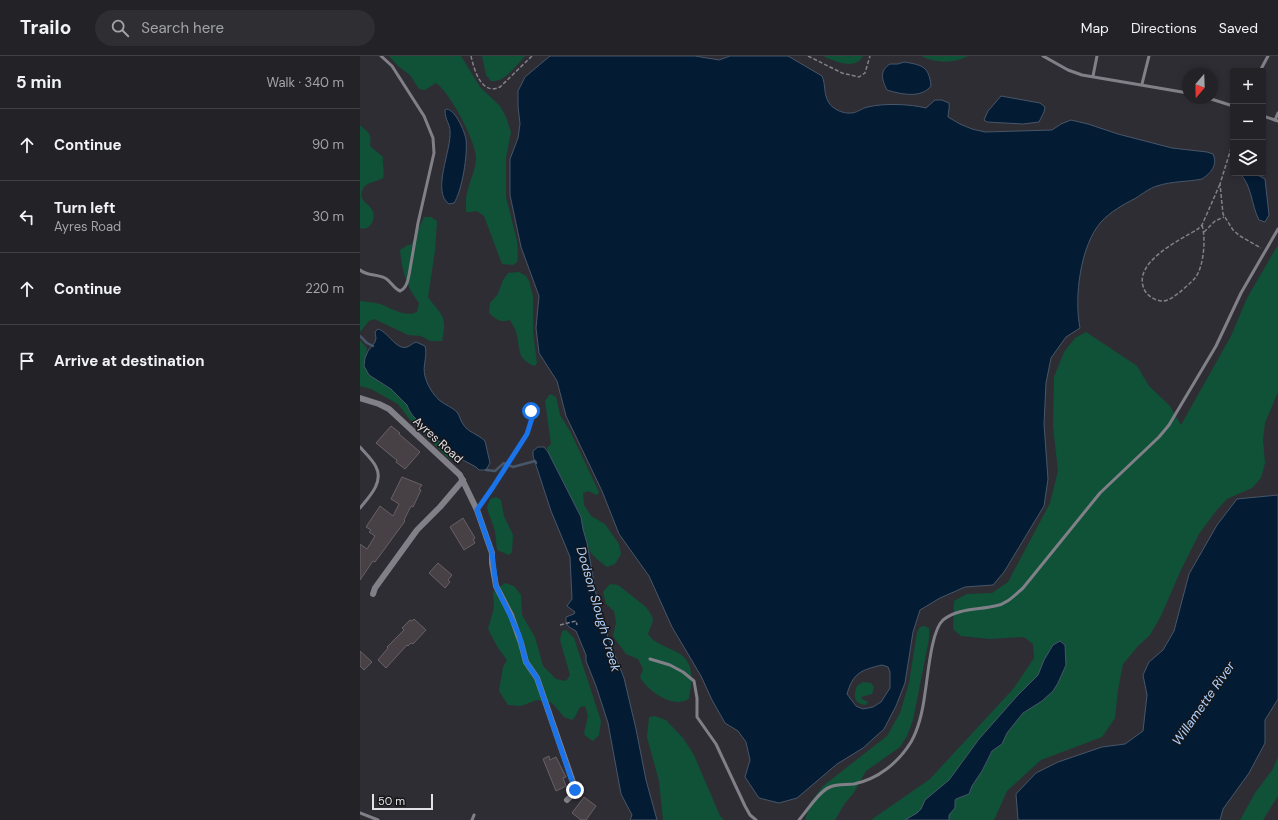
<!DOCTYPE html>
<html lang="en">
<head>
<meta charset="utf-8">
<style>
	:root { --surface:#232227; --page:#2f2f33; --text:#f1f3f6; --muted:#a3a4a7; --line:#403f44 }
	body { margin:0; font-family:"DM Sans",sans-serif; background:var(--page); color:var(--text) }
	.controls { position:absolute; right:12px; top:12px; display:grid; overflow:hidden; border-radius:4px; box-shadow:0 2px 6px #0003 }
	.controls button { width:36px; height:36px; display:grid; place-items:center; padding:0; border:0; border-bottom:1px solid var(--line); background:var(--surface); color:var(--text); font:20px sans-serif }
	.compass { position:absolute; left:822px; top:12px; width:36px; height:36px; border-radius:50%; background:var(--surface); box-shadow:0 2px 6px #0003; rotate:199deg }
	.scale { position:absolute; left:12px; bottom:10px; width:61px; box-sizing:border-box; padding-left:4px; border:2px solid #e2e1e6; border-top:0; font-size:11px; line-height:14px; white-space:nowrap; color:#e2e1e6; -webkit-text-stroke:3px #171619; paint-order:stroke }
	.stop { position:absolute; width:12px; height:12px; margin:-9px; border:3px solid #1a73e8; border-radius:50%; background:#fff }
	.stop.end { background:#1a73e8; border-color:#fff; box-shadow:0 1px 4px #0008 }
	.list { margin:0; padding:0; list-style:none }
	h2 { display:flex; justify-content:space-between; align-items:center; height:52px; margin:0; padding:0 16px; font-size:17px }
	h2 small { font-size:13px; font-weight:400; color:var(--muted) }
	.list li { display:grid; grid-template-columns:26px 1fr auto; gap:12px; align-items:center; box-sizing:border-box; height:72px; padding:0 16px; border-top:1px solid var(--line) }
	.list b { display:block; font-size:15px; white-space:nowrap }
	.list p { margin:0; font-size:13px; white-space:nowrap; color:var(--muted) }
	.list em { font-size:13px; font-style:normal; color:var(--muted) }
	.icon { flex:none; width:22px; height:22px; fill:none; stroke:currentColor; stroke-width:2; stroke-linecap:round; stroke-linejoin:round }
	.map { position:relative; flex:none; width:918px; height:764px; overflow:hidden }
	header { display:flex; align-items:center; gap:24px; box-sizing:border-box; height:56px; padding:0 20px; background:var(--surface); border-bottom:1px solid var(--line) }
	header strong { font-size:19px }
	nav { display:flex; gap:22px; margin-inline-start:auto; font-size:14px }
	.search { width:280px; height:36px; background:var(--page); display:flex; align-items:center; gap:10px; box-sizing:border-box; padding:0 14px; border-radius:22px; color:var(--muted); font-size:15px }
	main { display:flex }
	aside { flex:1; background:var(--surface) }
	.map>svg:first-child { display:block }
	.green { fill:#0f5237 }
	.water { fill:#041b34; stroke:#475669; fill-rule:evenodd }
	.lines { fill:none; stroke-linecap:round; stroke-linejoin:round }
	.stream { stroke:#475669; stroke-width:2.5 }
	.building { fill:#474145; stroke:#686065 }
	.path { stroke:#828187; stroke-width:1.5; stroke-dasharray:4 2; stroke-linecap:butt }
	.lane { stroke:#818088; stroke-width:3 }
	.street { stroke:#818088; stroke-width:6 }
	.route { stroke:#1a73e8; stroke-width:5 }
	.labels { text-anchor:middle; stroke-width:3; stroke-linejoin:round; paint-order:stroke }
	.street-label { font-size:12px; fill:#e2e1e6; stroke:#171619 }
	.water-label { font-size:13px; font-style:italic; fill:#acd3ff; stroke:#171619 }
</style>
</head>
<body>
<header>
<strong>Trailo</strong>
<div class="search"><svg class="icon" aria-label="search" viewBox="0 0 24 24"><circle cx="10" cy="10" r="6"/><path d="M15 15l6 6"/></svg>Search here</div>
<nav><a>Map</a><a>Directions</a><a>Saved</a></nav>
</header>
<main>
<aside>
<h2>5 min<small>Walk · 340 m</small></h2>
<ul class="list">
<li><svg class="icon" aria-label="ahead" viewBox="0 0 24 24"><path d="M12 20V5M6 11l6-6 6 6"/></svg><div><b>Continue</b></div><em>90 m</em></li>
<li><svg class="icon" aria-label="left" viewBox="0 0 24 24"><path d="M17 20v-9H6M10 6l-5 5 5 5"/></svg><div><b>Turn left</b><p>Ayres Road</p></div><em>30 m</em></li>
<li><svg class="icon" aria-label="ahead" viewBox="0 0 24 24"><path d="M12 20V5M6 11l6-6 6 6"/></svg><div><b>Continue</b></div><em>220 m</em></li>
<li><svg class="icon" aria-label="arrive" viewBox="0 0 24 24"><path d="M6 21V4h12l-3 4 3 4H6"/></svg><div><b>Arrive at destination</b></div></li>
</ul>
</aside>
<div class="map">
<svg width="918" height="764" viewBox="0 0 918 764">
	<rect width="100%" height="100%" fill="#2f2d34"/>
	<!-- green -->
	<g class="green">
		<path d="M29,0H101L120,31L140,50L146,61L151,76L146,102V141L157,185L158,200L157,206L153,209L142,208L124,160L117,155L110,156H106C106,152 106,147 106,143C107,130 115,117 116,104C118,88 89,35 76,27L65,34L59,33L50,19L38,10Z"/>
		<path d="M122,0H165C157,9 144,27 131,25L126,19Z"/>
		<path d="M463,0H503C495,15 474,5 463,0Z"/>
		<path d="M561,0H608C593,8 576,7 561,0Z"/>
		<path d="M0,69C9,77 12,78 10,90L23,101C22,108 25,115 23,122C17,126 5,126 3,133C1,136 1,139 2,142C4,147 10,149 12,154C17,162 10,176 0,172Z"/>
		<path d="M64,161H71L77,165L75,195L68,241C81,260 88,258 82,285H70L61,280L48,279L14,263L9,265L0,276V245C6,246 13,246 20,248C31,252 45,262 57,256L59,247C46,230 42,214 40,194L48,189H51Z"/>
		<polygon points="918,189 918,336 905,367 903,384 905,407 901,422 892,432 867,443 856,455 839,478 820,516 801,560 790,579 778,590 763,608 758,634 755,662 742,681 681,704 647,735 634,764 511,764 570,723 654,632 674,602 673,588 664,581 630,583 601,580 593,573 594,545 607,538 632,537 648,526 690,447 698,415 693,370 694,321 704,296 715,282 726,276 777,310 789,330 810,350 821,369 871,280 887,242"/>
		<path d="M159,216L166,220L169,225L173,240V276L177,307L175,310C155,303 161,291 156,276C155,272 152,268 150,264C140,267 137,264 129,257L130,247L138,238L143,224L148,217Z"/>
		<path d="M0,284C6,292 9,290 5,302L19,326L31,333L47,349L49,354L53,360L82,388L98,399L103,404L100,406L89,403L51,365L38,348L11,333L0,330Z"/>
		<polygon points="190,338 196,341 200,359 210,375 239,436 237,439 228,435 223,437 224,449 231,460 245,468 259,488 261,498 255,508 247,511 237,503 230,496 217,453 203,425 190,404 187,392 191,388 185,345"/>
		<polygon points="136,441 141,444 144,460 153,479 152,496 149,499 137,494 135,475 127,452 130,443"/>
		<polygon points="145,527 154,530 161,539 162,559 175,581 183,610 196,623 206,625 210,619 200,584 202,575 206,574 214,582 241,665 239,679 233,685 227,681 224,678 228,659 225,650 220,651 215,661 212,664 204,661 192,647 177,644 161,650 148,649 139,635 143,611 147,604 138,592 128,573 134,552 133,536"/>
		<path d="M250,528L258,529L286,551L292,560L293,565L288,578C293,585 298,587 306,591C310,593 316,595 320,598C335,608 332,627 329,642C328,643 326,645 324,645C309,650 286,633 280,621L283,613L278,603L266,598L253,580L256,566L254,555L246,548L243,536Z"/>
		<polygon points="564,570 569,572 569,583 553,664 547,680 540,691 506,715 493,738 485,747 475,764 445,764 450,747 463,730 527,680 540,657 549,627 557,576 560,571"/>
		<path d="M503,626L511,627L514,631L512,638L501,641L502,643L508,646L506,649C494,648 493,640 497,630Z"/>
		<polygon points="295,660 306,664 323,682 334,699 360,760 364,764 303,764 299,725 287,681 289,661"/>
		<polygon points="918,701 918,740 903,764 880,764 895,737 913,713"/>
	</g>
	<!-- water -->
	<g class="water">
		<path d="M190,0H335L359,4L370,0H428L462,20C466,29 463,37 469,47C473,53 483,58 491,57C497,57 502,52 508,51C523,47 551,48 566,52L575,44H582L589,47C590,52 588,56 588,61L600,68L612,73L625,76L692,74L701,68L711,64L728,68L758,78L812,92L847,96L853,98C858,109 851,117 842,123C827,126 812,125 797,130C790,132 782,138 776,142C764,148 750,156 741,166C720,190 714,242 720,272L706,281L691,302L686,327L684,368L688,423L684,450L644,516L633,529L605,531L580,542L560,554L553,576L545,627L536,650L524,673L503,692L477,708L437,742L419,747L399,742L385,721L390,704L386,686L378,675L365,667L352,644L341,620L312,571L289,520L259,478L242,435L206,360L197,325L179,297L176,272L179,240L161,191L150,139V103L158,82L160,68L158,50V35L165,21ZM522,609L528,611L530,616V632L521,646L513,651L503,653L496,650L487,638C493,617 501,614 522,609Z"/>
		<path d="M544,6C562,9 569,10 571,30C561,43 540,38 527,34C522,24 519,15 530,8H538Z"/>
		<polygon points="641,40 680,47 685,51 684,56 679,66 663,68 627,66 624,64 628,55"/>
		<path d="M87,53C96,55 104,74 106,83C108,98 102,135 94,147L89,148C71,136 92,93 90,75C90,68 85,64 85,54Z"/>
		<path d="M879,117H894L905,123L909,159L905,166L899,164C891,149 892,128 879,117Z"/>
		<path d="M18,273C27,275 37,295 47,291C50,290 53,287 56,286L65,290C68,300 62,310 65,320C67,329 73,338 79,344C85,349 92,351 97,356C100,360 100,364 103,368C107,376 118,378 125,385L130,407L126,414H119L116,411L103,404L98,399L82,388L53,360L49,354L47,349L31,333L9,319L4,310L5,302L8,295L15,286L16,282L15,276Z"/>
		<polygon points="178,391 184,391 188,396 221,461 223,473 227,487 236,538 248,582 264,622 276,673 286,724 297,764 270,764 272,759 261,738 248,667 236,630 226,605 226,599 216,575 209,571 206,567 206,561 214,558 215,556 207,550 212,543 210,501 191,455 173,400 173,395"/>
		<polygon points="918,439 918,643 905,664 905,687 889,717 863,753 860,764 658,764 656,738 676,717 698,706 742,691 765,688 783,675 787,639 783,619 789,606 803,594 814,575 829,518 857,469 877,443"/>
		<polygon points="700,585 705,589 706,609 698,627 693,635 682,645 663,657 647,677 642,688 632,695 622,715 612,730 609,738 596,743 595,745 595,752 589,759 589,764 545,764 557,757 561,753 565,744 589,724 619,683 657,640 678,619 684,604 693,589"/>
	</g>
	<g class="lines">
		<!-- stream -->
		<g class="stream">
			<polyline points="0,280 7,287 13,290"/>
			<polyline points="126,414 135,415 144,407 153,411 175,405 176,407"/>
		</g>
	</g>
	<!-- building -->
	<g class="building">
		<polygon points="31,370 40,377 39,378 60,396 45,413 36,406 37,404 34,402 16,387"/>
		<polygon points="42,421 62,429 59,433 61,434 53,451 51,450 44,464 45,465 15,506 13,505 0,524 0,488 7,493 15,480 9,476 11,474 6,471 20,450 33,460 39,448 31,443"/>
		<polygon points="103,462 115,482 113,483 115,487 104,494 90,471"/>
		<polygon points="78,507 92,519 88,524 90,526 85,532 69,517"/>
		<polygon points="54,563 66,574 53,588 51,587 48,590 47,589 26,612 18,604 28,592 27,591 44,574 42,572 50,564 52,565"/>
		<polygon points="0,595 12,606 4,614 0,610"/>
		<polygon points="189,700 190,704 196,701 206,721 203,722 206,730 196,735 183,703"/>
		<polygon points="224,741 236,750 226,764 221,764 212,757"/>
	</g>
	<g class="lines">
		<!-- path -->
		<g class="path">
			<path d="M111,0C114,13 121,40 140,31L172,0"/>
			<polyline points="448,0 482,17 499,21 505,17 510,0"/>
			<polyline points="873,86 860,128 863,158 873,174 880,180 901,192"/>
			<path d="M842,169C846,182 844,211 835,222C831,227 824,232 819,237C814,240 809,245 803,245C796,245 789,241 785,235C770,207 820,184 838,173L842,169L860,128"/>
			<polyline points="844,176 855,165 864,161"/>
			<path d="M121,447C134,430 169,383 172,363C173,358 170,353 168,349"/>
			<polyline points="200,569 216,565 217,569"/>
		</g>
		<!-- lane -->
		<g class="lane">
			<polyline points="683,0 708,14 722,19 828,37"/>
			<polyline points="900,15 908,0"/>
			<polyline points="733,20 737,0"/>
			<polyline points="782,28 789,0"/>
			<polyline points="848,42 873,50"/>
			<polyline points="903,60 918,65"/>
			<polyline points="915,64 918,57"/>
			<path d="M0,214C7,220 16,218 25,222C31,225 33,232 40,235C46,233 48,225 49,219L58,167L74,97L73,82L64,60L32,10L21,0"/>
			<path d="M0,391C5,397 13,404 16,411C24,426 9,441 0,452"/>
			<polyline points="290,603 310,609 323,616 334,625 337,642 337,661 356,688 385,750 390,759 396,764"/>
			<polyline points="0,757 18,764"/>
			<polyline points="112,764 114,759"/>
			<path d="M439,764C447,755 459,735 470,731C477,728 486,729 494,728C518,723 538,707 551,686C559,672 563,653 565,637C568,620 571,575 583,564C598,552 618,554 635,550C647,548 655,539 663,532L740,437L799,381L809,369L856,290L881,237L918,173"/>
		</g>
		<!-- street -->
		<g class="street">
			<polyline points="0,342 19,348 29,353 100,419 117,454 132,497 132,507 136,530 151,559 161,587 166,606 177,622 215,732 215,736 207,744"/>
			<polyline points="13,538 15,532 57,474 80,451 103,424"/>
		</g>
	</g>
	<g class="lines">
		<!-- route -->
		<polyline class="route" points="171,355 172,362 167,378 133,431 117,454 132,497 136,530 150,559 159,579 166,606 177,622 215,734"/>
	</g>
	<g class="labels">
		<!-- street labels -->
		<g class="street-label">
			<text transform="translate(78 384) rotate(42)" y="4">Ayres Road</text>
		</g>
		<!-- water labels -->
		<g class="water-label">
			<text transform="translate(239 553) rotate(74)" y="5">Dodson Slough Creek</text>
			<text transform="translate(843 647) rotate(-55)" y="5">Willamette River</text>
		</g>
	</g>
</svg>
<div class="controls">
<button>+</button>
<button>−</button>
<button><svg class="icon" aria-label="layers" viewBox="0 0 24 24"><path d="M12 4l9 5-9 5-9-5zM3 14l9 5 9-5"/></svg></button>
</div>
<svg class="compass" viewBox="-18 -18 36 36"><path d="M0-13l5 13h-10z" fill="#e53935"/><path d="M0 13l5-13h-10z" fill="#a3a4a7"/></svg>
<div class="scale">50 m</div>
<div class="stop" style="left:171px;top:355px"></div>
<div class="stop end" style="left:215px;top:734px"></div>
</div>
</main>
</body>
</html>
